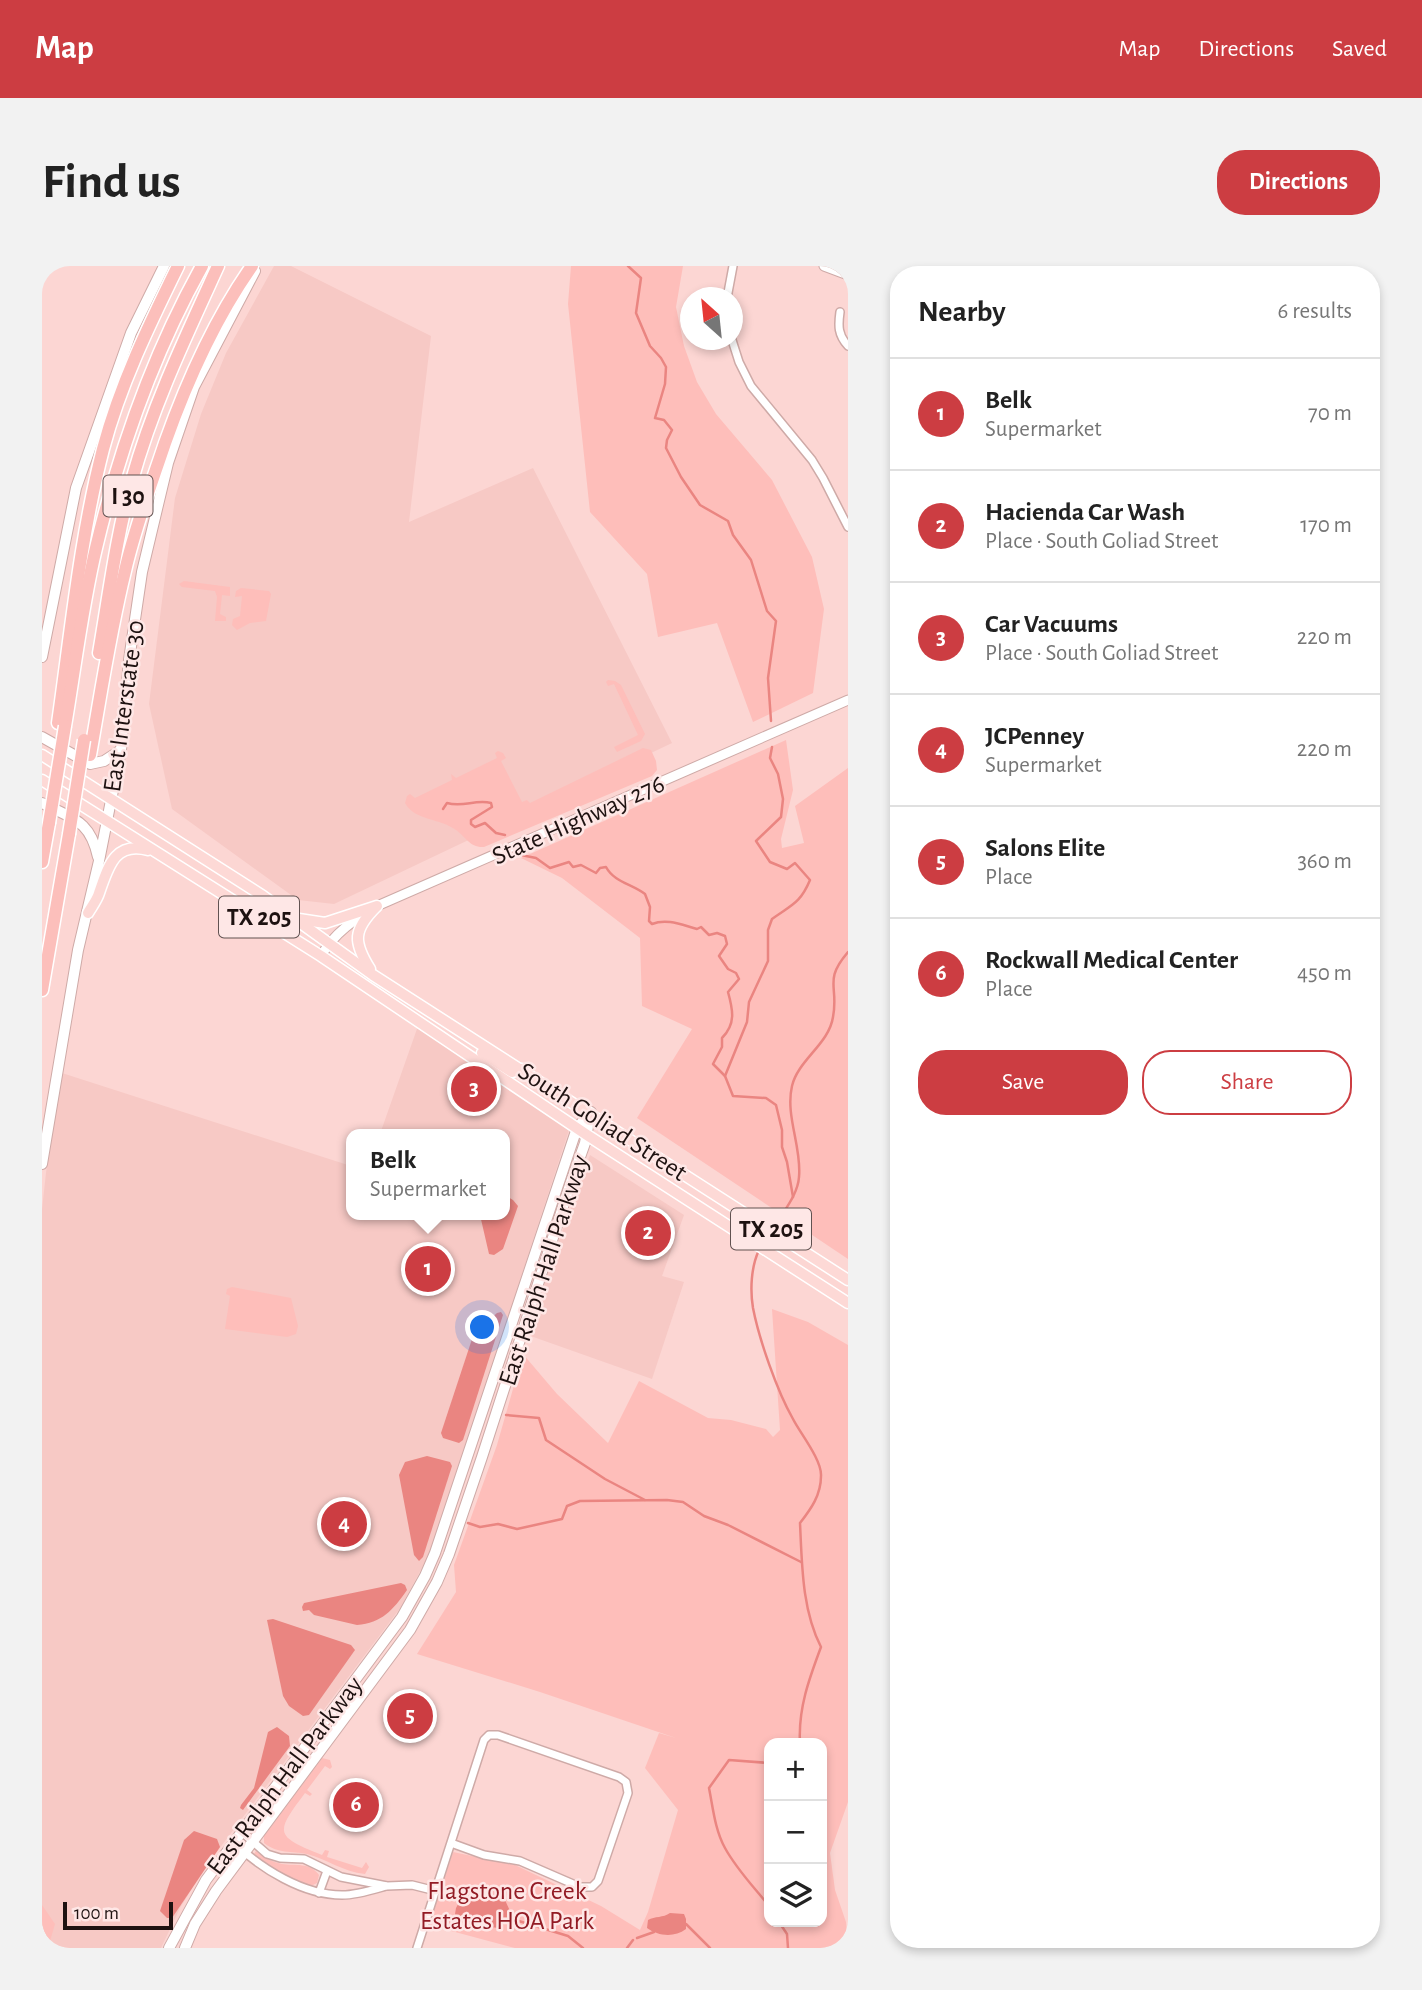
<!DOCTYPE html>
<html lang="en">
<head>
<meta charset="utf-8">
<style>
	:root { --surface:#fff; --page:#f2f2f2; --text:#222; --muted:#767676; --line:#e0e0e0; --accent:#cc3d42 }
	body { margin:0; font-family:"Alegreya Sans",sans-serif; background:var(--page); color:var(--text) }
	.controls { position:absolute; right:21px; bottom:21px; display:grid; overflow:hidden; border-radius:14px; box-shadow:0 4px 10px #0003 }
	.controls button { width:63px; height:63px; display:grid; place-items:center; padding:0; border:0; border-bottom:2px solid var(--line); background:var(--surface); color:var(--text); font:35px sans-serif }
	.compass { position:absolute; left:638px; top:21px; width:63px; height:63px; border-radius:50%; background:var(--surface); box-shadow:0 4px 10px #0003; rotate:333deg }
	.scale { position:absolute; left:21px; bottom:18px; width:110px; box-sizing:border-box; padding-left:7px; border:4px solid #1e1211; border-top:0; font-size:19px; line-height:24px; white-space:nowrap; color:#1e1211; -webkit-text-stroke:5px #fee7e6; paint-order:stroke }
	.you { position:absolute; left:441px; top:1062px; width:24px; height:24px; margin:-18px; border:5px solid #fff; border-radius:50%; background:#1a73e8; box-shadow:0 0 0 10px #1a73e833 }
	.badge { display:grid; place-items:center; width:46px; height:46px; border-radius:50%; background:var(--accent); color:#fff; font-size:23px; font-weight:700 }
	.pin { position:absolute; translate:-50% -50%; border:4px solid #fff; box-shadow:0 2px 7px #0006 }
	.popup { position:absolute; left:304px; top:863px; width:164px; height:91px; box-sizing:border-box; display:grid; place-content:center; border-radius:14px; background:var(--surface); filter:drop-shadow(0 2px 5px #0005); font-size:23px; white-space:nowrap; color:var(--muted) }
	.popup b { font-size:26px; color:var(--text) }
	.popup::after { content:''; position:absolute; left:50%; top:100%; margin-left:-14px; border:14px solid transparent; border-top-color:var(--surface) }
	.list { margin:0; padding:0; list-style:none }
	h2 { display:flex; justify-content:space-between; align-items:center; height:91px; margin:0; padding:0 28px; font-size:30px }
	h2 small { font-size:23px; font-weight:400; color:var(--muted) }
	.list li { display:grid; grid-template-columns:46px 1fr auto; gap:21px; align-items:center; box-sizing:border-box; height:112px; padding:0 28px; border-top:2px solid var(--line) }
	.list b { display:block; font-size:26px; white-space:nowrap }
	.list p { margin:0; font-size:23px; white-space:nowrap; color:var(--muted) }
	.list em { font-size:23px; font-style:normal; color:var(--muted) }
	.actions { display:flex; gap:14px; padding:21px 28px }
	.actions a { flex:1; padding:16px 0; border:2px solid var(--accent); border-radius:28px; text-align:center; font-size:24px; color:var(--accent) }
	.actions .main { background:var(--accent); color:#fff }
	.icon { flex:none; width:38px; height:38px; fill:none; stroke:currentColor; stroke-width:2; stroke-linecap:round; stroke-linejoin:round }
	.map { position:relative; flex:none; width:806px; height:1682px; overflow:hidden; border-radius:28px }
	header { display:flex; align-items:center; gap:42px; box-sizing:border-box; height:98px; padding:0 35px; background:var(--accent); color:#fff }
	header strong { font-size:33px }
	nav { display:flex; gap:38px; margin-inline-start:auto; font-size:24px }
	.intro { display:flex; align-items:center; justify-content:space-between; box-sizing:border-box; height:168px; padding:0 42px }
	h1 { margin:0; font-size:49px }
	.button { padding:18px 32px; border-radius:28px; background:var(--accent); color:#fff; font-size:24px; font-weight:700 }
	main { display:flex; gap:42px; padding:0 42px }
	aside { flex:1; background:var(--surface); border-radius:28px; box-shadow:0 4px 10px #0003 }
	.map>svg:first-child { display:block }
	.built { fill:#f7c9c5 }
	.green { fill:#febeba; fill-rule:evenodd }
	.water { fill:#ea8581 }
	.lines { fill:none; stroke-linecap:round; stroke-linejoin:round }
	.stream { stroke:#ea8581; stroke-width:2.5 }
	.minor-casing { stroke:#ceaaa7; stroke-width:10 }
	.tertiary-casing { stroke:#ceaaa7; stroke-width:11 }
	.secondary-casing { stroke:#ceaaa7; stroke-width:12 }
	.primary-casing { stroke:#fff; stroke-width:13 }
	.motorway-casing { stroke:#fff; stroke-width:15 }
	.minor { stroke:#fff; stroke-width:7 }
	.tertiary { stroke:#fff; stroke-width:9 }
	.secondary { stroke:#fff; stroke-width:10 }
	.primary { stroke:#fdd9d6; stroke-width:10 }
	.motorway { stroke:#fcbfbb; stroke-width:12 }
	.motorway-bridge-casing { stroke:#fff; stroke-width:15; stroke-linecap:butt }
	.motorway-bridge { stroke:#fcbfbb; stroke-width:12 }
	.labels { text-anchor:middle; stroke-width:5; stroke-linejoin:round; paint-order:stroke }
	.shield { fill:#fee7e6; stroke:#615251; stroke-width:2 }
	.shield-label { font-size:24px; font-weight:bold; fill:#1e1211 }
	.street-label { font-size:26px; fill:#1e1211; stroke:#fee7e6 }
	.park-label { font-size:26px; fill:#921b24; stroke:#fee7e6 }
</style>
</head>
<body>
<header>
<strong>Map</strong>
<nav><a>Map</a><a>Directions</a><a>Saved</a></nav>
</header>
<div class="intro"><h1>Find us</h1><a class="button">Directions</a></div>
<main>
<div class="map">
<svg width="806" height="1682" viewBox="0 0 806 1682">
	<rect width="100%" height="100%" fill="#fcd6d3"/>
	<!-- built -->
	<g class="built">
		<polygon points="232,0 249,0 389,70 367,256 491,202 630,477 292,638 256,634 130,543 107,438 133,232 159,148 184,87"/>
		<polygon points="376,760 526,860 527,864 392,1279 359,1341 162,1603 138,1642 119,1682 6,1682 0,1680 0,943 8,871 20,807 309,900 309,949 463,949 463,868 338,868"/>
		<polygon points="548,889 642,949 620,1010 642,1016 610,1113 483,1068"/>
	</g>
	<!-- green -->
	<g class="green">
		<polygon points="529,0 641,0 634,41 642,80 655,116 674,148 730,214 770,291 782,343 771,427 711,456 675,357 616,371 605,308 548,246 526,38"/>
		<polygon points="142,315 188,321 188,330 180,329 178,348 184,351 184,355 173,355 175,331 173,325 140,321 137,318"/>
		<polygon points="199,322 227,325 229,328 224,355 208,357 195,364 190,359 191,353 198,350 200,330 193,331 194,325"/>
		<polygon points="566,414 573,415 579,419 603,468 599,475 575,486 572,481 596,469 572,418 566,420 564,416"/>
		<polygon points="744,474 751,524 739,573 740,582 762,577 753,540 806,502 806,993 595,852 650,763 600,740 598,672 520,612 479,592"/>
		<path d="M601,482L609,484L614,495L615,504L610,510L442,581C428,582 424,571 414,564C398,552 373,555 363,537L365,530L368,528L373,532L410,514L409,508L414,512L455,492L453,487L456,485L461,487L464,492L459,495L480,536L485,534L488,537Z"/>
		<polygon points="190,1021 249,1032 256,1060 254,1068 245,1071 183,1063 188,1030 184,1028 185,1023"/>
		<path d="M730,1043L766,1056L806,1079V1536L788,1587L793,1624L804,1656L806,1682H473L387,1659L411,1586L473,1599L559,1640L598,1664L606,1646L636,1544L603,1502L617,1467L634,1472L498,1426L375,1388L414,1326L412,1299L455,1179L481,1088L515,1128L566,1177L597,1115L666,1152L689,1154L724,1163L731,1171L738,1164ZM727,1477H780V1656H727Z"/>
		<path d="M280,1492L288,1494L290,1501L288,1503L283,1500L265,1524L270,1528L268,1530L263,1527C233,1567 232,1570 280,1589L283,1584L287,1585L285,1591L320,1602L324,1596L327,1601L323,1608C301,1606 285,1593 265,1588C249,1585 236,1588 222,1577V1570Z"/>
		<path d="M214,1585C221,1591 230,1596 240,1598C253,1600 268,1596 277,1609L275,1617L269,1620L238,1607L212,1588Z"/>
		<polygon points="0,1639 13,1658 6,1682 0,1680"/>
	</g>
	<!-- water -->
	<g class="water">
		<polygon points="463,929 471,934 476,940 461,983 452,989 447,988 438,949 463,949"/>
		<polygon points="459,1046 461,1049 421,1174 417,1177 401,1172 399,1167 432,1067 455,1047"/>
		<polygon points="385,1190 408,1196 410,1200 381,1291 377,1295 372,1289 357,1209 363,1196"/>
		<path d="M359,1317L363,1319L365,1324C351,1344 340,1357 315,1359L272,1349L267,1344L261,1345L260,1341L262,1337Z"/>
		<polygon points="231,1353 309,1379 313,1384 267,1449 261,1450 247,1440 241,1430 225,1354"/>
		<polygon points="235,1461 247,1470 248,1480 201,1544 198,1542 199,1539 212,1522 226,1466"/>
		<polygon points="152,1565 175,1573 178,1581 130,1652 125,1652 118,1645 142,1574"/>
		<polygon points="421,1629 453,1630 463,1634 468,1645 467,1654 456,1662 420,1657 413,1648 414,1642"/>
		<path d="M628,1647L642,1648L644,1653V1663C632,1672 616,1670 605,1662L606,1654C613,1650 621,1652 628,1647Z"/>
	</g>
	<g class="lines">
		<!-- stream -->
		<g class="stream">
			<polyline points="586,0 599,12 594,47 608,80 619,92 624,101 623,118 613,152 622,154 630,164 625,174 624,182 639,211 658,239 686,255 691,269 709,294 725,345 734,355 726,412 729,455"/>
			<path d="M730,481L728,492L736,508L741,533L739,551L714,575L728,596L745,603L753,597L768,614C758,638 749,639 730,653L726,664V695L707,736L705,756L683,810L691,830L724,832L734,839L740,864V881L745,896L751,931"/>
			<path d="M401,543L405,537C421,542 433,533 449,537L450,541L429,554V558L433,561L443,557L454,567L463,569"/>
			<path d="M479,589L494,592L508,602L527,596L531,601L539,599L554,607L558,602L564,601C572,616 590,618 603,628L608,641L607,655L610,658C625,652 640,659 655,663L659,661L667,669L675,667L683,670L685,678L677,690L686,703L694,707L697,713L686,726C691,744 694,758 680,772V781L671,798L683,810"/>
			<path d="M736,955C744,942 756,927 757,911C760,881 743,850 750,820C756,794 787,778 791,751C797,720 781,715 806,686"/>
			<path d="M717,984C709,1001 708,1024 711,1042C717,1073 735,1125 751,1153C758,1167 780,1194 779,1210C779,1229 769,1243 758,1257C760,1299 760,1344 779,1381C767,1413 756,1443 758,1477"/>
			<polyline points="464,1149 497,1152 504,1174 563,1213 603,1234"/>
			<polyline points="426,1257 438,1261 456,1258 475,1263 520,1253 525,1240 538,1235 625,1234 641,1236 662,1250 686,1259 759,1296"/>
			<path d="M727,1497L687,1494L667,1522C671,1542 673,1564 683,1582C695,1604 712,1621 727,1640"/>
			<polyline points="467,1652 526,1670 541,1682"/>
			<polyline points="737,1656 745,1668 746,1682"/>
			<polyline points="642,1658 644,1658 668,1682"/>
			<polyline points="595,1672 612,1666"/>
			<polyline points="585,1682 591,1674"/>
		</g>
		<defs>
			<g id="minor">
				<polyline points="685,32 691,0"/>
				<path d="M798,46C796,60 796,69 806,80"/>
				<polyline points="690,74 697,96 709,120 770,194 781,212 806,261"/>
				<polyline points="200,1566 225,1588 238,1592 262,1593 299,1611 345,1620 370,1619 394,1625"/>
				<path d="M192,1577C220,1603 261,1629 300,1629C315,1629 330,1624 344,1620"/>
				<polyline points="277,1627 285,1605"/>
				<polyline points="375,1682 442,1474 447,1469 456,1469 577,1511 584,1516 586,1527 556,1615 550,1621 538,1621 478,1595 442,1589 409,1577"/>
			</g>
			<g id="tertiary">
				<polyline points="782,0 806,9"/>
				<path d="M279,690C293,666 312,654 335,640L806,434"/>
			</g>
			<g id="secondary">
				<polyline points="0,391 34,222 89,67 122,0"/>
				<polyline points="0,471 48,498 62,495 79,484"/>
				<path d="M0,537C31,553 48,554 56,591"/>
				<polyline points="0,898 36,684 57,595 79,484 87,394 100,306 126,197 152,121 213,5"/>
				<polyline points="127,1682 164,1614 360,1351 383,1310 393,1287 535,862 549,846"/>
				<polyline points="143,1682 153,1658 174,1625 368,1364 395,1316 407,1288 440,1191 528,919 543,877 548,849"/>
			</g>
			<g id="primary">
				<polyline points="0,489 221,630 331,709 806,1014"/>
				<polyline points="0,514 279,690 545,869 806,1037"/>
				<path d="M46,647C50,640 55,634 57,627C66,602 72,575 106,584"/>
				<polyline points="257,653 283,657 335,640"/>
				<path d="M328,703C311,676 311,664 334,641"/>
				<polyline points="440,787 470,806 480,803"/>
			</g>
			<g id="motorway">
				<path d="M57,387C67,329 74,271 90,214C111,139 144,70 176,0"/>
				<path d="M16,457C29,366 38,272 61,183C78,119 107,59 136,0"/>
				<path d="M23,460C33,401 40,340 54,282C77,185 111,88 160,0"/>
				<path d="M48,489C59,427 68,365 83,305C93,261 109,219 123,177C145,115 172,54 210,0"/>
				<polyline points="0,596 7,557"/>
				<polyline points="0,724 27,568"/>
			</g>
		</defs>
		<!-- minor casing -->
		<use href="#minor" class="minor-casing"/>
		<!-- tertiary casing -->
		<use href="#tertiary" class="tertiary-casing"/>
		<!-- secondary casing -->
		<use href="#secondary" class="secondary-casing"/>
		<!-- primary casing -->
		<use href="#primary" class="primary-casing"/>
		<!-- motorway casing -->
		<use href="#motorway" class="motorway-casing"/>
		<!-- minor -->
		<use href="#minor" class="minor"/>
		<!-- tertiary -->
		<use href="#tertiary" class="tertiary"/>
		<!-- secondary -->
		<use href="#secondary" class="secondary"/>
		<!-- primary -->
		<use href="#primary" class="primary"/>
		<!-- motorway -->
		<use href="#motorway" class="motorway"/>
		<defs>
			<g id="motorway-bridge">
				<polyline points="7,557 23,460"/>
				<polyline points="27,568 42,474"/>
			</g>
		</defs>
		<!-- motorway-bridge casing -->
		<use href="#motorway-bridge" class="motorway-bridge-casing"/>
		<!-- motorway-bridge -->
		<use href="#motorway-bridge" class="motorway-bridge"/>
	</g>
	<g class="labels">
		<!-- shield labels -->
		<g class="shield">
			<rect x="61.5" y="209.5" width="49" height="41" rx="5"/>
			<rect x="177" y="630.5" width="80" height="41" rx="5"/>
			<rect x="689" y="942.5" width="80" height="41" rx="5"/>
		</g>
		<g class="shield-label">
			<text x="86" y="238">I 30</text>
			<text x="217" y="659">TX 205</text>
			<text x="729" y="971">TX 205</text>
		</g>
		<!-- street labels -->
		<g class="street-label">
			<text transform="translate(81 440) rotate(-82)" y="9">East Interstate 30</text>
			<text transform="translate(536 553) rotate(-24)" y="9">State Highway 276</text>
			<text transform="translate(561 855) rotate(33)" y="9">South Goliad Street</text>
			<text transform="translate(501 1004) rotate(-72)" y="9">East Ralph Hall Parkway</text>
			<text transform="translate(242 1509) rotate(-53)" y="9">East Ralph Hall Parkway</text>
		</g>
		<!-- park labels -->
		<g class="park-label">
			<text x="465" y="1633">Flagstone Creek<tspan x="465" dy="30">Estates HOA Park</tspan></text>
		</g>
	</g>
</svg>
<div class="controls">
<button>+</button>
<button>−</button>
<button><svg class="icon" aria-label="layers" viewBox="0 0 24 24"><path d="M12 4l9 5-9 5-9-5zM3 14l9 5 9-5"/></svg></button>
</div>
<svg class="compass" viewBox="-18 -18 36 36"><path d="M0-13l5 13h-10z" fill="#e53935"/><path d="M0 13l5-13h-10z" fill="#767676"/></svg>
<div class="scale">100 m</div>
<div class="you"></div>
<div class="pin badge" style="left:386px;top:1003px">1</div>
<div class="popup"><b>Belk</b>Supermarket</div>
<div class="pin badge" style="left:606px;top:967px">2</div>
<div class="pin badge" style="left:432px;top:823px">3</div>
<div class="pin badge" style="left:302px;top:1258px">4</div>
<div class="pin badge" style="left:368px;top:1450px">5</div>
<div class="pin badge" style="left:314px;top:1539px">6</div>
</div>
<aside>
<h2>Nearby<small>6 results</small></h2>
<ul class="list">
<li><span class="badge">1</span><div><b>Belk</b><p>Supermarket</p></div><em>70 m</em></li>
<li><span class="badge">2</span><div><b>Hacienda Car Wash</b><p>Place · South Goliad Street</p></div><em>170 m</em></li>
<li><span class="badge">3</span><div><b>Car Vacuums</b><p>Place · South Goliad Street</p></div><em>220 m</em></li>
<li><span class="badge">4</span><div><b>JCPenney</b><p>Supermarket</p></div><em>220 m</em></li>
<li><span class="badge">5</span><div><b>Salons Elite</b><p>Place</p></div><em>360 m</em></li>
<li><span class="badge">6</span><div><b>Rockwall Medical Center</b><p>Place</p></div><em>450 m</em></li>
</ul>
<div class="actions"><a class="main">Save</a><a>Share</a></div>
</aside>
</main>
</body>
</html>
